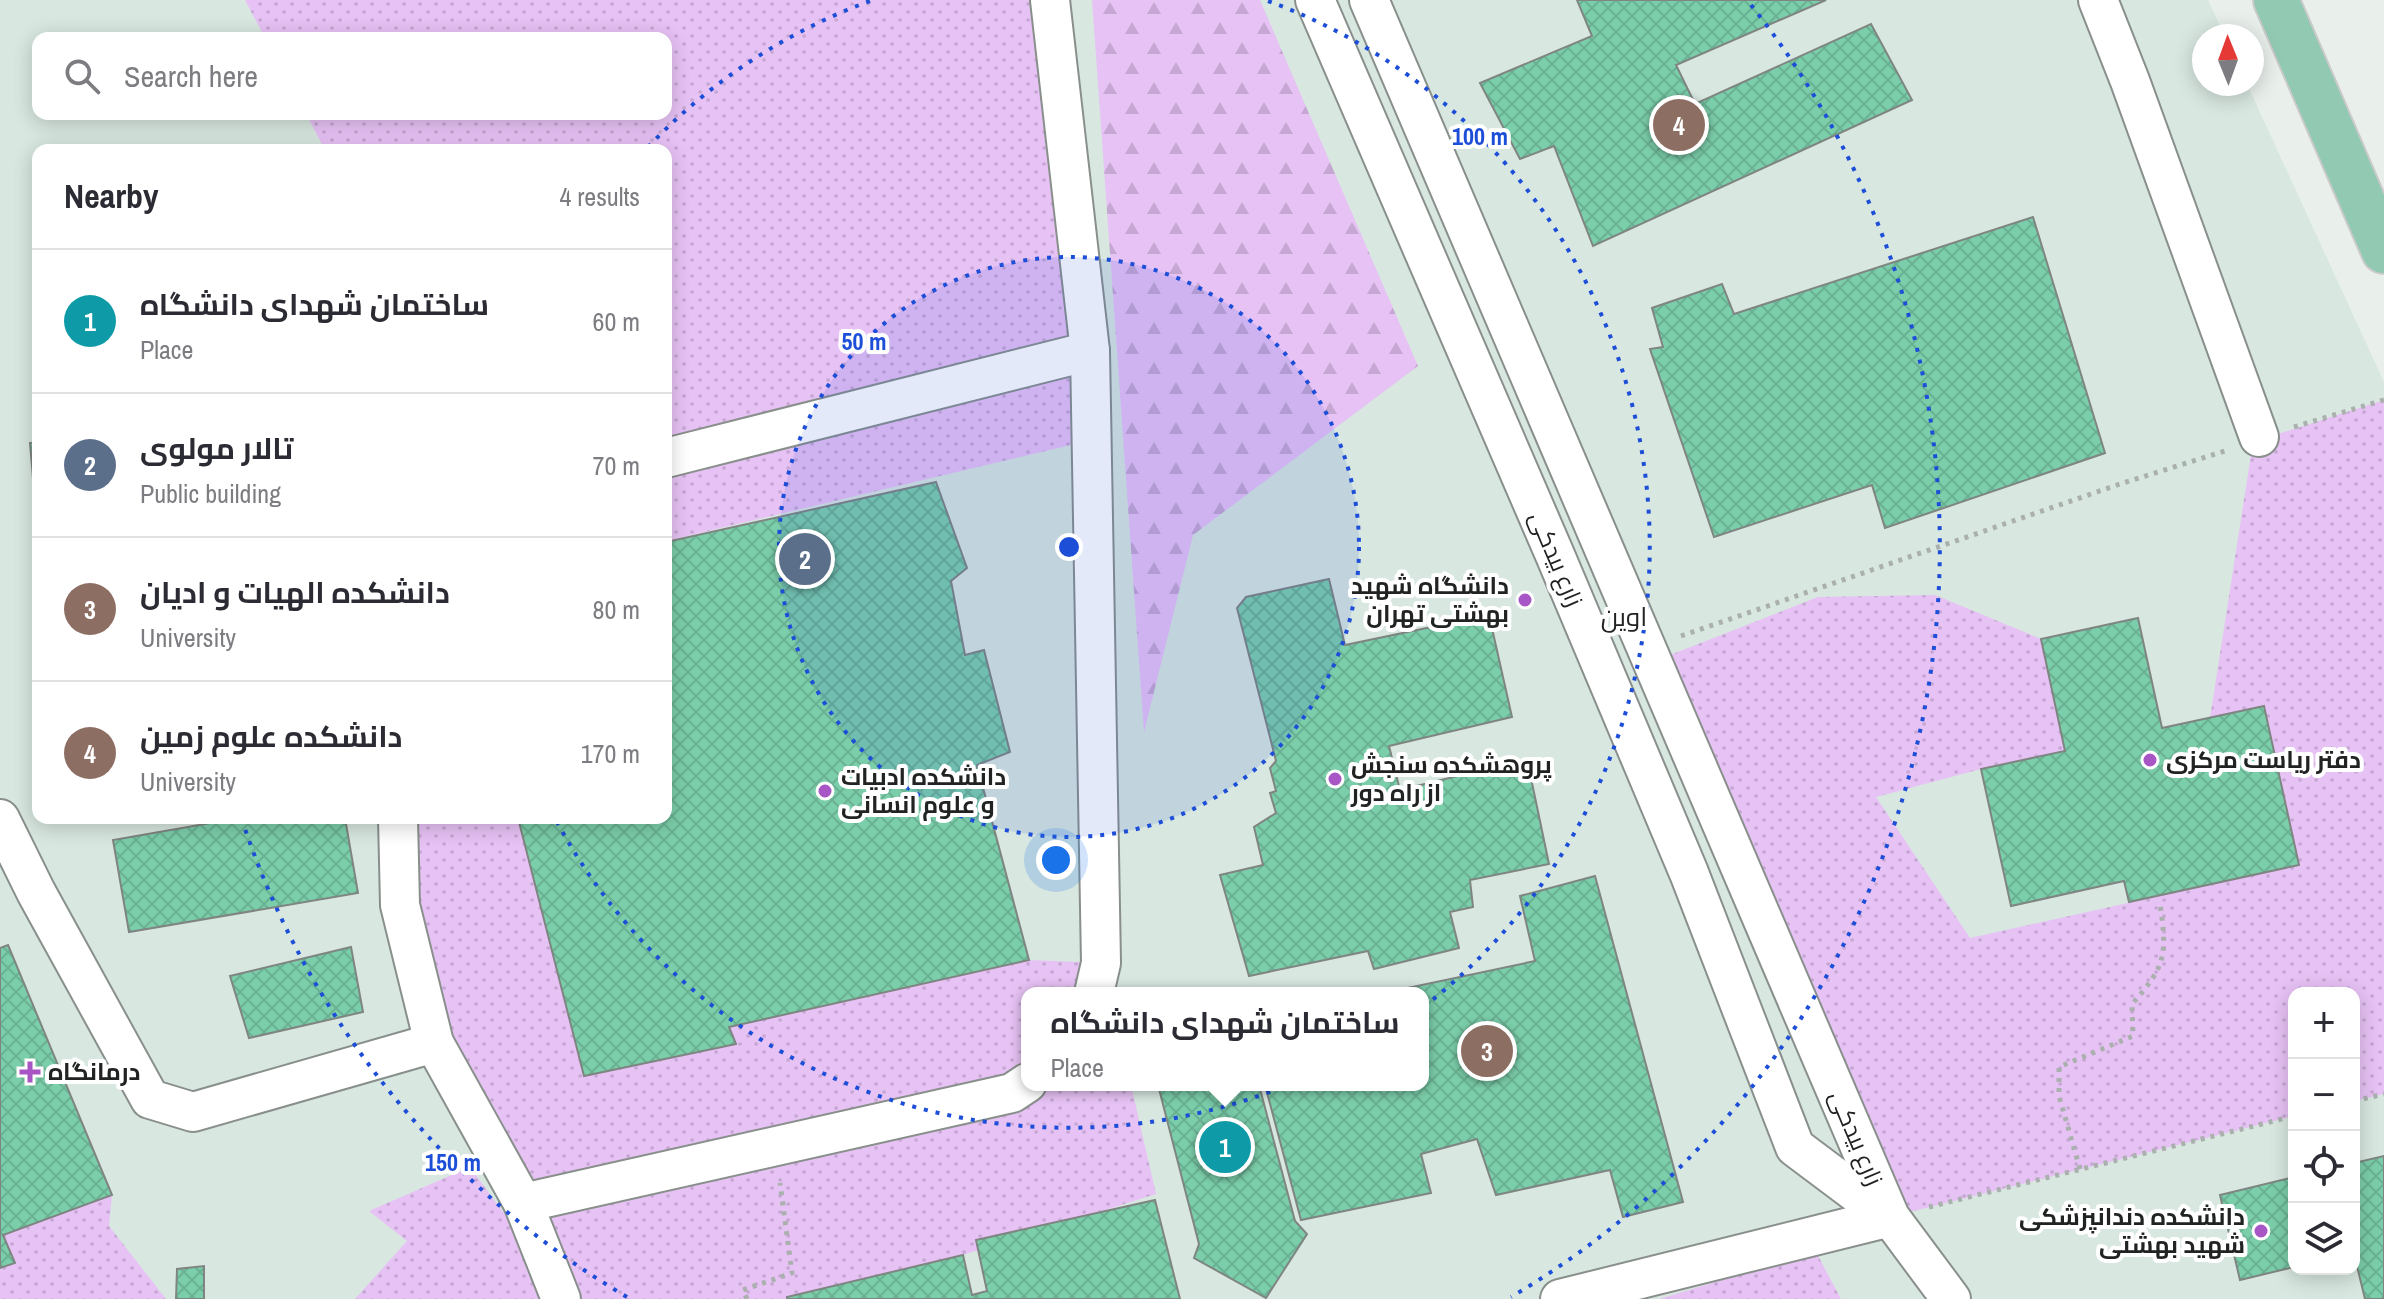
<!DOCTYPE html>
<html lang="en">
<head>
<meta charset="utf-8">
<style>
	:root { --surface:#fff; --page:#f7f7f7; --text:#2b2b33; --muted:#7c7c81; --line:#e1e1e2; --accent:#a855c5 }
	body { margin:0; font-family:"Archivo Narrow",Cairo,sans-serif; background:var(--page); color:var(--text) }
	.controls { position:absolute; right:24px; bottom:24px; display:grid; overflow:hidden; border-radius:16px; box-shadow:0 4px 20px #0003 }
	.controls button { width:72px; height:72px; display:grid; place-items:center; padding:0; border:0; border-bottom:2px solid var(--line); background:var(--surface); color:var(--text); font:40px sans-serif }
	.compass { position:absolute; left:2192px; top:24px; width:72px; height:72px; border-radius:50%; background:var(--surface); box-shadow:0 4px 20px #0003; rotate:359deg }
	.you { position:absolute; left:1056px; top:860px; width:28px; height:28px; margin:-20px; border:6px solid #fff; border-radius:50%; background:#1a73e8; box-shadow:0 0 0 12px #1a73e833 }
	.badge { display:grid; place-items:center; width:52px; height:52px; border-radius:50%; background:var(--accent); color:#fff; font-size:26px; font-weight:700 }
	.pin { position:absolute; translate:-50% -50%; border:4px solid #fff; box-shadow:0 2px 8px #0006 }
	.popup { position:absolute; left:1021px; top:987px; width:408px; height:104px; box-sizing:border-box; display:grid; place-content:center; border-radius:16px; background:var(--surface); filter:drop-shadow(0 2px 6px #0005); font-size:26px; white-space:nowrap; color:var(--muted) }
	.popup b { font-size:30px; color:var(--text) }
	.popup::after { content:''; position:absolute; left:50%; top:100%; margin-left:-16px; border:16px solid transparent; border-top-color:var(--surface) }
	.list { margin:0; padding:0; list-style:none }
	h2 { display:flex; justify-content:space-between; align-items:center; height:104px; margin:0; padding:0 32px; font-size:34px }
	h2 small { font-size:26px; font-weight:400; color:var(--muted) }
	.list li { display:grid; grid-template-columns:52px 1fr auto; gap:24px; align-items:center; box-sizing:border-box; height:144px; padding:0 32px; border-top:2px solid var(--line) }
	.list b { display:block; font-size:30px; white-space:nowrap }
	.list p { margin:0; font-size:26px; white-space:nowrap; color:var(--muted) }
	.list em { font-size:26px; font-style:normal; color:var(--muted) }
	.icon { flex:none; width:44px; height:44px; fill:none; stroke:currentColor; stroke-width:2; stroke-linecap:round; stroke-linejoin:round }
	.map { position:relative; flex:none; width:2384px; height:1299px; overflow:hidden }
	.search { position:absolute; background:var(--surface); box-shadow:0 4px 20px #0003; left:32px; top:32px; width:640px; height:88px; display:flex; align-items:center; gap:20px; box-sizing:border-box; padding:0 28px; border-radius:16px; color:var(--muted); font-size:30px }
	.panel { position:absolute; background:var(--surface); box-shadow:0 4px 20px #0003; left:32px; top:144px; width:640px; height:680px; border-radius:16px }
	.map>svg:first-child { display:block }
	.built { fill:#d8e7e0; fill-rule:evenodd }
	.forest { fill:url(#forest-firs) }
	.garden { fill:url(#garden-dots) }
	.building { fill:url(#building-cross-hatch); stroke:#7f8582; stroke-width:2 }
	.lines { fill:none; stroke-linecap:round; stroke-linejoin:round }
	.minor-casing { stroke:#89908c; stroke-width:42 }
	.major-casing { stroke:#cacaca; stroke-width:48 }
	.path { stroke:#aab0ad; stroke-width:5; stroke-dasharray:4 6; stroke-linecap:butt }
	.minor { stroke:#fff; stroke-width:38 }
	.major { stroke:#92c9b3; stroke-width:44 }
	.ring { fill:none; stroke:#1d4ed8; stroke-width:4; stroke-dasharray:4 8 }
	.poi-dot { fill:#a855c5; stroke:#fff; stroke-width:3 }
	.labels { text-anchor:middle; stroke-width:8; stroke-linejoin:round; paint-order:stroke }
	.street-label { font-size:24px; fill:#212322; stroke:#fff }
	.poi-label { font-size:24px; font-weight:bold; fill:#212322; stroke:#fff; text-anchor:start }
	.neighbourhood-label { font-size:26px; fill:#212322; stroke:#fff }
	.centre { fill:#1d4ed8; stroke:#fff; stroke-width:4 }
	.ring-label { font-size:24px; text-anchor:middle; font-weight:bold; fill:#1d4ed8; stroke:#fff; stroke-width:8; stroke-linejoin:round; paint-order:stroke }
</style>
</head>
<body>
<div class="map">
<svg width="2384" height="1299" viewBox="0 0 2384 1299">
	<defs>
		<pattern id="forest-firs" width="22" height="20" patternUnits="userSpaceOnUse" patternTransform="scale(2)"><rect width="22" height="20" fill="#e7c2f5"/><path d="M5 1l3.5 6h-7zM16 11l3.5 6h-7z" fill="#c6a6d2"/></pattern>
		<pattern id="garden-dots" width="8" height="8" patternUnits="userSpaceOnUse" patternTransform="scale(2)"><rect width="8" height="8" fill="#e7c2f5"/><path d="M2 2h.1M6 6h.1" fill="none" stroke="#c6a6d2" stroke-width="1.8" stroke-linecap="round"/></pattern>
		<pattern id="building-cross-hatch" width="8" height="8" patternUnits="userSpaceOnUse" patternTransform="scale(2)"><rect width="8" height="8" fill="#7bceaa"/><path d="M0 0l8 8M0 8l8-8" fill="none" stroke="#6ab192"/></pattern>
	</defs>
	<rect width="100%" height="100%" fill="#e9f0ec"/>
	<!-- built -->
	<path class="built" d="M0,0H2208L2225,36H2204V84H2247L2384,382V1299H0ZM38,38H666V114H38ZM38,150H666V818H38ZM1027,993H1423V1085H1027ZM2294,993H2354V1269H2294Z"/>
	<!-- forest -->
	<polygon class="forest" points="1092,0 1260,0 1418,366 1193,535 1144,732"/>
	<!-- garden -->
	<g class="garden">
		<polygon points="245,0 1050,0 1092,440 666,541 666,150 325,150 306,114 666,114 666,38 265,38"/>
		<polygon points="2384,400 2384,1094 2354,1101 2354,993 2294,993 2294,1116 1890,1217 1670,655 1818,597 1935,595 2041,639 2065,751 1981,769 1876,797 1970,938 2299,865 2265,707 2210,718 2253,442"/>
		<polygon points="398,818 518,818 584,1076 735,1044 729,1027 1029,960 1101,963 1094,993 1027,993 1027,1085 1131,1085 1156,1194 963,1255 787,1297 787,1299 561,1299 434,1043"/>
		<polygon points="470,1167 520,1235 543,1299 355,1299 407,1241 369,1211"/>
		<polygon points="112,1195 109,1226 166,1299 0,1299 0,1268 15,1263 3,1235"/>
		<polygon points="1816,1252 1841,1299 1659,1299"/>
	</g>
	<!-- building -->
	<g class="building">
		<polygon points="1577,0 1826,0 1676,65 1695,104 1871,24 1912,100 1593,246 1554,146 1520,159 1480,83 1592,36"/>
		<polygon points="2033,217 2105,453 1885,528 1872,485 1714,537 1650,349 1663,347 1652,308 1722,284 1734,314"/>
		<polygon points="38,442 38,536 30,443"/>
		<polygon points="936,482 967,568 951,581 965,655 984,650 1010,752 977,765 1029,960 729,1027 736,1044 584,1076 518,818 666,818 666,542"/>
		<polygon points="1329,579 1345,645 1489,615 1512,717 1389,746 1400,790 1527,759 1549,864 1470,880 1473,907 1450,912 1459,948 1374,969 1368,951 1249,976 1220,875 1263,865 1254,827 1276,813 1270,793 1276,791 1270,768 1276,761 1237,608 1246,597"/>
		<polygon points="2138,618 2162,728 2264,706 2299,865 2129,902 2124,881 2011,906 1981,769 2065,751 2041,639"/>
		<polygon points="239,818 345,818 358,893 129,932 113,840"/>
		<polygon points="1595,876 1683,1202 1623,1217 1610,1170 1496,1195 1477,1139 1421,1154 1431,1193 1301,1220 1265,1085 1423,1085 1423,993 1384,993 1535,961 1520,896"/>
		<polygon points="8,945 112,1195 3,1235 15,1263 0,1268 0,948"/>
		<polygon points="351,947 363,1012 249,1038 230,976"/>
		<polygon points="1158,1085 1259,1085 1295,1221 1307,1234 1266,1298 1194,1258 1199,1244"/>
		<polygon points="2384,1156 2384,1299 2365,1299 2354,1254 2354,1163"/>
		<polygon points="2294,1177 2294,1267 2240,1280 2220,1195"/>
		<polygon points="1155,1200 1180,1299 787,1299 787,1297 963,1255 972,1295 987,1291 976,1240"/>
		<polygon points="204,1266 204,1299 176,1299 177,1269"/>
	</g>
	<g class="lines">
		<defs>
			<g id="minor">
				<polyline points="1050,0 1090,351 1101,963 1094,993"/>
				<polyline points="1315,0 1555,555 1689,873 1795,1147 1887,1216"/>
				<polyline points="1369,0 1890,1217 1951,1299"/>
				<polyline points="2098,0 2130,81 2259,437"/>
				<polyline points="666,458 1090,351"/>
				<polyline points="398,818 400,905 434,1043 523,1203 561,1299"/>
				<polyline points="0,819 36,892 150,1099 193,1112 434,1043"/>
				<polyline points="523,1203 1012,1093 1027,1083"/>
				<polyline points="1560,1299 1890,1217"/>
			</g>
			<polyline id="major" points="2276,0 2384,251"/>
		</defs>
		<!-- minor casing -->
		<use href="#minor" class="minor-casing"/>
		<!-- major casing -->
		<use href="#major" class="major-casing"/>
		<!-- path -->
		<g class="path">
			<polyline points="2294,427 2384,400"/>
			<polyline points="1681,636 2120,484 2225,451"/>
			<polyline points="2354,1101 2384,1094"/>
			<path d="M2080,1169L2059,1096V1067L2133,1036L2132,1004C2167,965 2167,954 2160,903"/>
			<polyline points="1929,1207 2294,1116"/>
			<polyline points="747,1299 743,1290 792,1273 780,1183"/>
		</g>
		<!-- minor -->
		<use href="#minor" class="minor"/>
		<!-- major -->
		<use href="#major" class="major"/>
	</g>
	<!-- distance rings -->
	<circle cx="1069" cy="547" r="290" fill="#1d4ed8" fill-opacity=".12"/>
	<g class="ring">
		<circle cx="1069" cy="547" r="290"/>
		<path d="M648 147A581 581 0 0 1 870 1M1268 1A581 581 0 1 1 556 820"/>
		<path d="M627 1297A871 871 0 0 1 243 823M1751 5A871 871 0 0 1 1511 1297"/>
	</g>
	<!-- markers -->
	<g class="poi-dot">
		<circle cx="1525" cy="600" r="8"/>
		<circle cx="2150" cy="760" r="8"/>
		<circle cx="1335" cy="779" r="8"/>
		<circle cx="825" cy="791" r="8"/>
		<path d="M26 1060h8v8h8v8h-8v8h-8v-8h-8v-8h8z"/>
		<circle cx="2261" cy="1231" r="8"/>
	</g>
	<g class="labels">
		<!-- street labels -->
		<g class="street-label">
			<text transform="translate(1556 559) rotate(67)" y="8">زارع بیدکی</text>
			<text transform="translate(1856 1138) rotate(67)" y="8">زارع بیدکی</text>
		</g>
		<!-- poi labels -->
		<g class="poi-label">
			<text x="1509" y="594" text-anchor="end">دانشگاه شهید<tspan x="1509" dy="28">بهشتی تهران</tspan></text>
			<text x="2166" y="768">دفتر ریاست مرکزی</text>
			<text x="1351" y="773">پروهشکده سنجش<tspan x="1351" dy="28">از راه دور</tspan></text>
			<text x="841" y="785">دانشکده ادبیات<tspan x="841" dy="28">و علوم انسانی</tspan></text>
			<text x="48" y="1080">درمانگاه</text>
			<text x="2245" y="1225" text-anchor="end">دانشکده دندانپزشکی<tspan x="2245" dy="28">شهید بهشتی</tspan></text>
		</g>
		<!-- neighbourhood labels -->
		<g class="neighbourhood-label">
			<text x="1624" y="626">اوین</text>
		</g>
	</g>
	<circle cx="1069" cy="547" r="12" class="centre"/>
	<g class="ring-label">
		<text x="1480" y="145">100 m</text>
		<text x="864" y="350">50 m</text>
		<text x="453" y="1171">150 m</text>
	</g>
</svg>
<div class="controls">
<button>+</button>
<button>−</button>
<button><svg class="icon" aria-label="locate" viewBox="0 0 24 24"><circle cx="12" cy="12" r="6"/><path d="M12 2v4M12 18v4M2 12h4M18 12h4"/></svg></button>
<button><svg class="icon" aria-label="layers" viewBox="0 0 24 24"><path d="M12 4l9 5-9 5-9-5zM3 14l9 5 9-5"/></svg></button>
</div>
<svg class="compass" viewBox="-18 -18 36 36"><path d="M0-13l5 13h-10z" fill="#e53935"/><path d="M0 13l5-13h-10z" fill="#7c7c81"/></svg>
<div class="you"></div>
<div class="pin badge" style="left:1225px;top:1147px;background:#0f9aa8">1</div>
<div class="popup"><b>ساختمان شهدای دانشگاه</b>Place</div>
<div class="pin badge" style="left:805px;top:559px;background:#5c6f8a">2</div>
<div class="pin badge" style="left:1487px;top:1051px;background:#8d6e63">3</div>
<div class="pin badge" style="left:1679px;top:125px;background:#8d6e63">4</div>
<div class="search"><svg class="icon" aria-label="search" viewBox="0 0 24 24"><circle cx="10" cy="10" r="6"/><path d="M15 15l6 6"/></svg>Search here</div>
<section class="panel">
<h2>Nearby<small>4 results</small></h2>
<ul class="list">
<li><span class="badge" style="background:#0f9aa8">1</span><div><b>ساختمان شهدای دانشگاه</b><p>Place</p></div><em>60 m</em></li>
<li><span class="badge" style="background:#5c6f8a">2</span><div><b>تالار مولوی</b><p>Public building</p></div><em>70 m</em></li>
<li><span class="badge" style="background:#8d6e63">3</span><div><b>دانشکده الهیات و ادیان</b><p>University</p></div><em>80 m</em></li>
<li><span class="badge" style="background:#8d6e63">4</span><div><b>دانشکده علوم زمین</b><p>University</p></div><em>170 m</em></li>
</ul>
</section>
</div>
</body>
</html>
